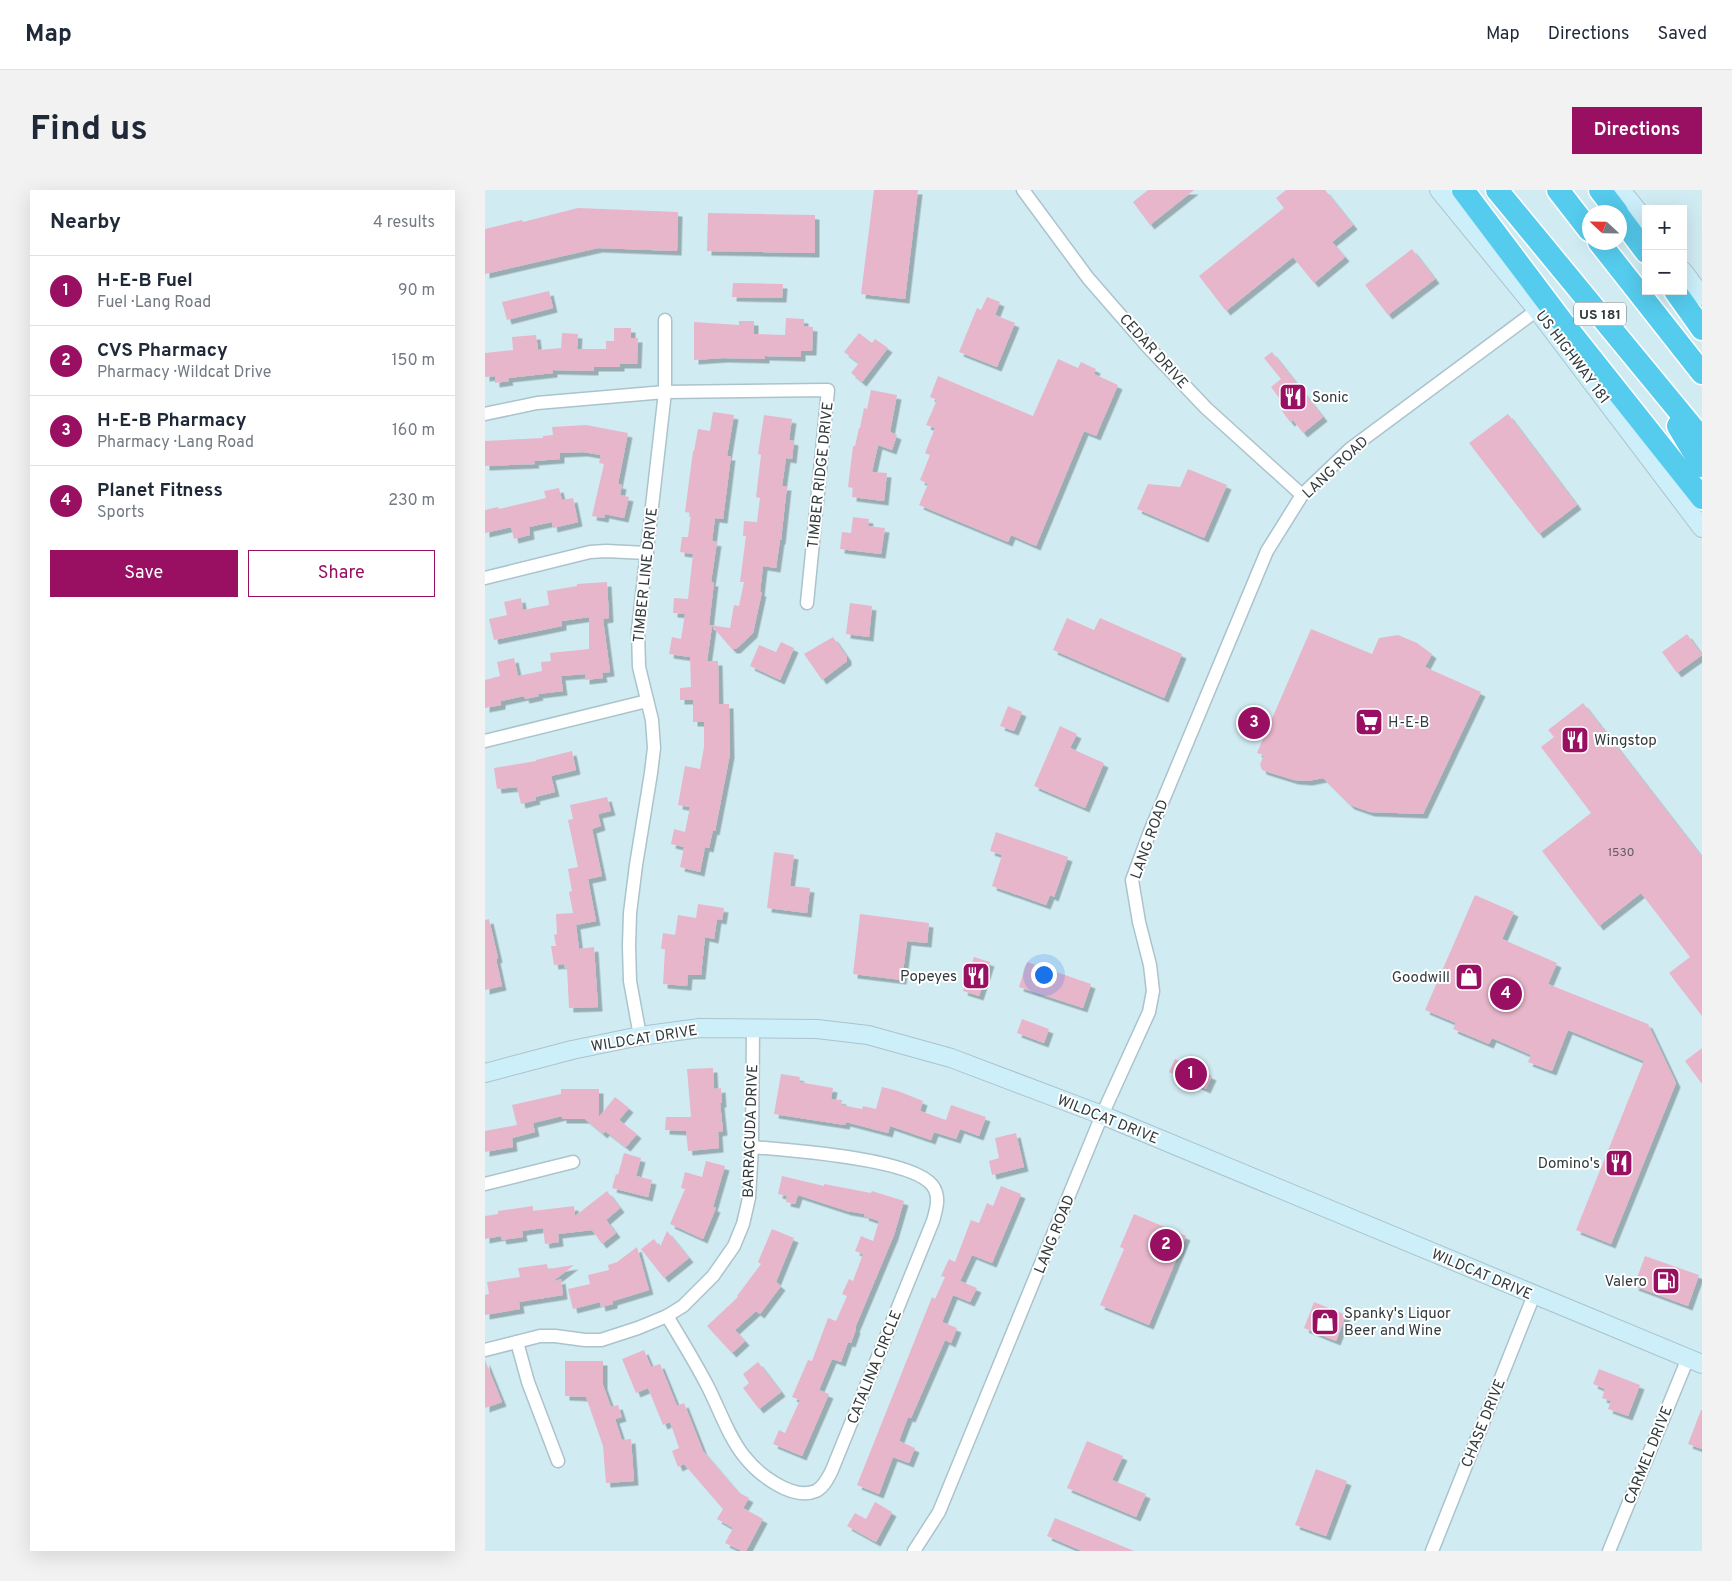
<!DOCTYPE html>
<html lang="en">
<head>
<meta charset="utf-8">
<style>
	:root { --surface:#fff; --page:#f2f2f3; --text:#1f2937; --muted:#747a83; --line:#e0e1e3; --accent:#991063 }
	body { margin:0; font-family:Overpass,sans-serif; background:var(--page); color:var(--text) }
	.controls { position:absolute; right:15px; top:15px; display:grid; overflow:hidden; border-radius:0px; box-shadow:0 5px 20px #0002 }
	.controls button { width:45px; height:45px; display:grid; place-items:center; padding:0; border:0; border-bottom:1px solid var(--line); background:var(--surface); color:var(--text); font:25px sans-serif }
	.compass { position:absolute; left:1097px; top:15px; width:45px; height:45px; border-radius:50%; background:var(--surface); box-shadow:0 5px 20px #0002; rotate:292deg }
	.you { position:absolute; left:558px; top:784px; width:18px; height:18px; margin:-12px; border:4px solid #fff; border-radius:50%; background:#1a73e8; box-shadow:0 0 0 8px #1a73e833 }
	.badge { display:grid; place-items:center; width:32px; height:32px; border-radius:50%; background:var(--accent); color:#fff; font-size:16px; font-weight:700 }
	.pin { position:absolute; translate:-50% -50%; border:2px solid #fff; box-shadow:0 1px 5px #0006 }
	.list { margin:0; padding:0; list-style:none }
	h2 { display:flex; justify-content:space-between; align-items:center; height:65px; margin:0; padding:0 20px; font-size:21px }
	h2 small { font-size:16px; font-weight:400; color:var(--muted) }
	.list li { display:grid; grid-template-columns:32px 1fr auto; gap:15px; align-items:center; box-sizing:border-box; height:70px; padding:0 20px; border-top:1px solid var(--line) }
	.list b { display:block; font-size:19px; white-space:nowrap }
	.list p { margin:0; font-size:16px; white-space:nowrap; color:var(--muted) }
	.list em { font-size:16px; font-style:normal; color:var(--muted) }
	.actions { display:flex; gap:10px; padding:15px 20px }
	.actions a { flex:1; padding:11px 0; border:1px solid var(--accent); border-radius:0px; text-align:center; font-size:18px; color:var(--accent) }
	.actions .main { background:var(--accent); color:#fff }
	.map { position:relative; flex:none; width:1217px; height:1361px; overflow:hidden; border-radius:0px }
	header { display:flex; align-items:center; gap:30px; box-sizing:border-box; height:70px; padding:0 25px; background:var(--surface); border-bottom:1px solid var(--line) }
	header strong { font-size:24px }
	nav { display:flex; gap:28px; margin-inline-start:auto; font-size:18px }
	.intro { display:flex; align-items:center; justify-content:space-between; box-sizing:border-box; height:120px; padding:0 30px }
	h1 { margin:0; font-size:35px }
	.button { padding:12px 22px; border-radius:0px; background:var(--accent); color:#fff; font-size:18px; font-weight:700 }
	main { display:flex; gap:30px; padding:0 30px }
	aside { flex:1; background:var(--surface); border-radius:0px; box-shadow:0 5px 20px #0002 }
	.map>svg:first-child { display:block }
	.building { fill:#e8b6cb; filter:url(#shadow) }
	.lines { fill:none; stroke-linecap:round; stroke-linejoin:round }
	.minor-casing { stroke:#abc3cc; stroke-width:15 }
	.secondary-casing { stroke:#abc3cc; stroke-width:20 }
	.motorway-casing { stroke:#fff; stroke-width:25 }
	.minor { stroke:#fff; stroke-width:12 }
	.secondary { stroke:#cceffa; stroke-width:18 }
	.motorway { stroke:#55cbed; stroke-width:22 }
	.labels { text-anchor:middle; stroke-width:4; stroke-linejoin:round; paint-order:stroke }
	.number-label { font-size:12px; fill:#5f5a61 }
	.shield { fill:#fff; stroke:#6f7678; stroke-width:1 }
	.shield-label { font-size:14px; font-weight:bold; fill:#313b3e }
	.street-label { font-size:15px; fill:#313b3e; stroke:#fff }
	.poi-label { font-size:15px; fill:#313b3e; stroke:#fff; text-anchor:start }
</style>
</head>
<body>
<header>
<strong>Map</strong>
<nav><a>Map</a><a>Directions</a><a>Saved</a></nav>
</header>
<div class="intro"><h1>Find us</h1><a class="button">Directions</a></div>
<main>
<aside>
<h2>Nearby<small>4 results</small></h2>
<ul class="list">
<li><span class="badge">1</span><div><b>H-E-B Fuel</b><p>Fuel · Lang Road</p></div><em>90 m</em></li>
<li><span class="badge">2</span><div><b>CVS Pharmacy</b><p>Pharmacy · Wildcat Drive</p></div><em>150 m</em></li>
<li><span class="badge">3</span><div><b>H-E-B Pharmacy</b><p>Pharmacy · Lang Road</p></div><em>160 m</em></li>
<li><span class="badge">4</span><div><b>Planet Fitness</b><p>Sports</p></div><em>230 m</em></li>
</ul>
<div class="actions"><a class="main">Save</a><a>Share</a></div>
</aside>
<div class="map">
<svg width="1217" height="1361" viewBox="0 0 1217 1361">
	<defs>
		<filter id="shadow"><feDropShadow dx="4.5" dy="4.5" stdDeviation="0" flood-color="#0004"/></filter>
	</defs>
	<rect width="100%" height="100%" fill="#d1ebf3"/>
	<!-- building -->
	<g class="building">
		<polygon points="389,0 433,0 420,109 376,104"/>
		<polygon points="663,0 709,0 665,35 648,12"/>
		<polygon points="801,0 840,0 868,35 847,52 860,67 829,93 808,67 741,121 714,86 799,18 791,8"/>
		<polygon points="93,18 193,22 192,61 113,58 0,84 0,39 37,30 38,32"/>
		<polygon points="223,23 330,25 330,63 222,61"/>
		<polygon points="927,59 950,89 903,125 880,95"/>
		<polygon points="248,93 298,94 297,108 247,107"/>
		<polygon points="64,101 68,118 22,130 17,112"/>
		<polygon points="502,107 515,112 510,125 530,133 512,177 474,162 492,118 496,120"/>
		<polygon points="301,128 319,129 319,136 328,137 327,161 316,161 316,167 280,166 280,169 238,168 209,170 209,132 254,135 254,131 269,131 269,144 300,145"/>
		<polygon points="129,138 146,138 146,148 153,148 152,174 135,174 135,177 109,177 109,181 68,180 68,183 23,188 24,191 10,193 10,186 0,187 0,163 28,160 27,147 51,145 53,160 76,158 77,143 93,144 92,159 121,159 121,151 129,151"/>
		<polygon points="374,143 387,153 390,149 403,158 377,192 366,183 374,173 359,162"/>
		<polygon points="787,162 838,227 818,243 808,230 805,232 797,221 801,217 786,197 796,189 779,168"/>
		<polygon points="573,169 593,178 596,172 611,179 609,184 633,195 611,246 599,241 551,356 526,345 523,352 434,315 443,294 435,290 445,265 440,263 450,238 441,235 452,210 445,207 453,186 548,226"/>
		<polygon points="386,200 412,205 405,242 412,245 407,260 393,255 387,282 402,283 399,311 367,307 368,298 363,297 368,256 370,256 374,238 375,238 379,218 382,219"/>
		<polygon points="228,222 249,225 242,266 246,266 238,329 230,328 227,351 232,352 226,392 229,392 224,435 245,438 249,415 254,416 259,392 255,392 261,346 258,346 259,331 272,332 275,308 271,307 276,265 273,264 279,225 307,229 304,250 309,251 307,269 301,268 297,296 302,296 296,350 295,350 291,378 278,376 275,402 277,402 268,443 251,459 247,459 227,436 222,471 233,471 234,514 244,514 245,564 230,641 228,640 224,658 220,657 215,682 195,677 199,657 186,654 189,639 200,642 205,617 193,615 200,576 215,579 219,557 219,532 208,532 208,510 195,510 195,498 206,497 205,467 184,464 187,447 196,449 200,424 188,423 189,408 203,409 208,364 195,362 197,347 203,347 206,323 200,322 208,261 209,261 213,239 225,241"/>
		<polygon points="1023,224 1092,315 1054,344 984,253"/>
		<polygon points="101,235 143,243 133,294 137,295 135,305 144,307 139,328 120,324 119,328 107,326 119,274 114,273 116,265 98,262 75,263 75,269 49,271 50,274 0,276 0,251 58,248 58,246 68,245 67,237"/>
		<polygon points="703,279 742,295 719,348 652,319 663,294 695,297"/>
		<polygon points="74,298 77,310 88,308 93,332 68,338 67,332 44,337 45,345 29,349 26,337 0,343 0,320 13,317 14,319 61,308 59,301"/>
		<polygon points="368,327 384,329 383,336 400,338 396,364 355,359 357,342 366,343"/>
		<polygon points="122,392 124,428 118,429 125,482 117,483 118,488 100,490 100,484 76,486 78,501 53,504 54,506 40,509 39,506 16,511 16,515 0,518 0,490 15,486 12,472 29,468 33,486 57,481 56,472 66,471 65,463 104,459 104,427 77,431 77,436 9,450 4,429 22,425 19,412 36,408 38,420 64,415 62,401 92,396 92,394"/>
		<polygon points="365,413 387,416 384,447 361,444"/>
		<polygon points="582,428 609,440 615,428 697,464 679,508 568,460"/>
		<polygon points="826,439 887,464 894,448 913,445 932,453 947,464 940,477 996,502 938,624 885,622 865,615 838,588 823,591 809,590 777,580 775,574 779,565 772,563"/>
		<polygon points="1202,444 1217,465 1192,483 1177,462"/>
		<polygon points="348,447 362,467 362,471 337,490 319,464"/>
		<polygon points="296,452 309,458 295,490 265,476 274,455 291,462"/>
		<polygon points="1098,513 1217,667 1217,826 1184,783 1205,767 1156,703 1114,736 1057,661 1106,623 1056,557 1069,547 1063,540"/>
		<polygon points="523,516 537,522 529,541 515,536"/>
		<polygon points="575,536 592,544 585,558 619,573 600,618 549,596"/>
		<polygon points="87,561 91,580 66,586 70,602 50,607 51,610 36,614 32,597 12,599 9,578 51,571 51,570"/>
		<polygon points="122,607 126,621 113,624 116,636 107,639 117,686 103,689 111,731 91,735 94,759 109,757 113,817 84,818 82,778 80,778 79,774 69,775 66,756 71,756 69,745 72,744 71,724 88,723 84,702 87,701 83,679 93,677 83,630 88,629 85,615"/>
		<polygon points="511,642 583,667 569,707 565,705 561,715 507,696 517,665 505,661"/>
		<polygon points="289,662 309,665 305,696 325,698 322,723 282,718"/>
		<polygon points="990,705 1029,722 1017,749 1072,773 1063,794 1163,834 1191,893 1126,1054 1091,1040 1159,871 1083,840 1067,881 1043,872 1046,865 1007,848 1004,854 968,839 971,833 940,820"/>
		<polygon points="213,714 239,718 237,730 232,729 229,749 220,747 216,785 203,785 202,796 178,794 180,759 176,759 178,743 190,745 193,725 211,728"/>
		<polygon points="375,724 444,733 442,753 422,751 417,790 368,784"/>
		<polygon points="4,729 13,768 11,769 17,796 0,800 0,730"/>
		<polygon points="489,767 505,772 494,806 478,801"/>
		<polygon points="542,772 606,794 598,818 534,797"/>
		<polygon points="537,829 564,839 559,853 532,843"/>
		<polygon points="1217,858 1217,894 1200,871"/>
		<polygon points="690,869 727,886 721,899 684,882"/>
		<polygon points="228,878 229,899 236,898 237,913 235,913 238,941 233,942 234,958 203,961 201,941 180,940 181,927 206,927 202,879"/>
		<polygon points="296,884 315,887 314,892 348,898 346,909 357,910 356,915 377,919 378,916 391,919 397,897 413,901 438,911 435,921 461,930 466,915 501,927 494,946 475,939 471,949 449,942 446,950 405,936 403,943 361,932 360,935 289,924"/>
		<polygon points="76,899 114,899 114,927 130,907 144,918 134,930 152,944 141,957 120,941 118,944 100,929 77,929 77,926 48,933 50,942 27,948 28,957 0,962 0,941 32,935 27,915 76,904"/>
		<polygon points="531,943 539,977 507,985 504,971 514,968 510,948"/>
		<polygon points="139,963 156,968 151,986 167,990 163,1007 127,998 131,984 133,985"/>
		<polygon points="221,971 240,976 228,1017 231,1018 218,1049 185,1034 200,999 196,998 200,982 217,987"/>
		<polygon points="297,986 339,996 339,994 386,1003 387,1001 419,1011 409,1045 370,1138 371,1139 366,1153 363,1152 356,1172 347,1169 334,1200 344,1204 317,1266 288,1254 294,1240 300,1243 315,1210 307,1207 323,1170 327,1171 343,1128 351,1131 362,1106 357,1104 364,1089 368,1091 378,1064 370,1061 376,1046 388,1051 394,1031 379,1026 380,1024 362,1021 313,1005 310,1014 301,1012 302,1006 293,1004"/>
		<polygon points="516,996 536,1004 507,1073 487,1065 475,1091 492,1098 485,1112 468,1105 457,1132 472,1138 466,1153 460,1150 426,1228 423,1227 414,1251 430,1258 424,1273 408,1267 394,1304 372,1295 447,1107 450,1109 460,1087 456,1086 464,1069 470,1072 486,1030 494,1033 502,1013 508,1016"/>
		<polygon points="122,1001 135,1018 121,1030 131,1043 117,1054 107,1040 73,1044 74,1052 60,1054 58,1038 37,1041 38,1047 17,1050 16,1046 0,1049 0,1026 13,1024 13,1021 48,1016 48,1021 89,1016 90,1026"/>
		<polygon points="649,1024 701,1046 664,1135 615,1115 639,1059 635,1057"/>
		<polygon points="287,1039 309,1048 291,1092 296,1096 275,1124 271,1121 250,1140 260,1151 247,1163 222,1136 253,1107 252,1106 276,1074 273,1072"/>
		<polygon points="182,1041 204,1068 179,1088 156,1059 169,1049 175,1057"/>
		<polygon points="152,1057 164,1100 128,1111 128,1114 116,1117 115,1112 88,1119 83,1099 105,1094 103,1085 124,1080 123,1075 132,1072"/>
		<polygon points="1160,1066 1214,1085 1203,1116 1149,1096"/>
		<polygon points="62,1074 63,1079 89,1075 67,1092 76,1089 78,1105 34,1112 35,1119 0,1125 0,1105 4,1104 2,1092 35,1087 33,1078"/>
		<polygon points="829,1112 861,1125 851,1151 819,1138"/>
		<polygon points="159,1160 166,1177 175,1174 192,1216 199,1213 218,1261 253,1302 264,1308 258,1318 278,1329 261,1361 257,1361 240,1353 248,1338 232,1329 238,1319 199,1274 193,1277 187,1261 194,1258 185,1232 178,1235 163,1198 151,1203 137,1169"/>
		<polygon points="0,1170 17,1212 0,1218"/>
		<polygon points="80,1171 118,1171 118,1195 126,1217 133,1215 137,1227 130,1229 137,1250 146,1249 149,1291 121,1293 118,1256 101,1207 80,1206"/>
		<polygon points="273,1172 296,1202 274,1219 258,1198 264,1193 258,1184"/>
		<polygon points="1114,1179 1155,1195 1143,1226 1123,1219 1126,1211 1117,1208 1120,1199 1108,1194"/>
		<polygon points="1216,1220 1217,1220 1217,1259 1203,1254"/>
		<polygon points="602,1251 638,1266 627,1290 661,1304 651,1327 582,1298"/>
		<polygon points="831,1279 862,1291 841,1346 810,1335"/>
		<polygon points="390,1312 407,1322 391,1352 362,1336 370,1323 381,1329"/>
		<polygon points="570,1328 649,1361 597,1361 562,1346"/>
	</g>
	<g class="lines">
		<defs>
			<g id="minor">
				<polyline points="538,0 603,88 663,157 721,218 817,305"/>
				<polyline points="0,224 52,213 180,202 343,200 322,413"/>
				<polyline points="0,388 105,362 121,361 162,363"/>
				<polyline points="0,551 162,511"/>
				<polyline points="155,846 145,791 144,756 145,723 151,675 166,583 169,558 167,530 154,477 153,440 180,202 180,130"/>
				<polyline points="0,994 88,972"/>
				<path d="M182,1126C196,1149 210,1172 222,1195C234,1218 243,1246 259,1266C273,1284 307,1311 331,1301C339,1297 343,1288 347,1280L448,1031C451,1020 456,1006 447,995C425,968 303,960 267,957"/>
				<polyline points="32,1152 43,1192 73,1271"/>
				<polyline points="0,1160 55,1146 70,1146 100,1150 116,1150 153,1138 182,1126 198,1116 228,1086 249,1056 258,1034 264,1008 267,957 268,838"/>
				<polyline points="429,1361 454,1322 617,925 664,822 668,801 665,775 654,732 647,690 664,644 782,361 817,305 865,259 1052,120"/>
				<polyline points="947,1361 1049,1105"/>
				<polyline points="1124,1361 1203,1168"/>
			</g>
			<g id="secondary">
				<polyline points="954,0 1052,120 1217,338"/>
				<polyline points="1136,0 1161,31"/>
				<polyline points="1198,81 1217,106"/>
				<polyline points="0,883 87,860 155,846 215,838 332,839 383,845 466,868 617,925 1217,1174"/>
			</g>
			<g id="motorway">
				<polyline points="978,0 1079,134 1217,308"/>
				<polyline points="1012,0 1217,249"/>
				<polyline points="1073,0 1104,40"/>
				<polyline points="1115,0 1132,22"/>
				<polyline points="1134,26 1161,62"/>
				<polyline points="1114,52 1217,183"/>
				<polyline points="1190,101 1217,139"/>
				<polyline points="1193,236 1217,276"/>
			</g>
		</defs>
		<!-- minor casing -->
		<use href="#minor" class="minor-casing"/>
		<!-- secondary casing -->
		<use href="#secondary" class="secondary-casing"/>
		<!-- motorway casing -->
		<use href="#motorway" class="motorway-casing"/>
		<!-- minor -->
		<use href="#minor" class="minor"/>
		<!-- secondary -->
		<use href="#secondary" class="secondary"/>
		<!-- motorway -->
		<use href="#motorway" class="motorway"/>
	</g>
	<!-- icons -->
	<defs>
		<symbol id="restaurant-square" viewBox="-11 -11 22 22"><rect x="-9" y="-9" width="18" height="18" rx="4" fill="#991063" stroke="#fff"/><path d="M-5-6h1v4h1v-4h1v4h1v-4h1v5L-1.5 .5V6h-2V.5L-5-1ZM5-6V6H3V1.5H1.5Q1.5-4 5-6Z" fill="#fff"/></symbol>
		<symbol id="supermarket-square" viewBox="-11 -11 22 22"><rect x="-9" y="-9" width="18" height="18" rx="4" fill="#991063" stroke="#fff"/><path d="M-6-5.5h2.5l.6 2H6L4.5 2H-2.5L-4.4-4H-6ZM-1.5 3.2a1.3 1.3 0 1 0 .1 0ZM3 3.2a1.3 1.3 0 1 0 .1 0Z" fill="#fff"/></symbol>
		<symbol id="shop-square" viewBox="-11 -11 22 22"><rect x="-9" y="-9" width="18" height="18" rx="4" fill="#991063" stroke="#fff"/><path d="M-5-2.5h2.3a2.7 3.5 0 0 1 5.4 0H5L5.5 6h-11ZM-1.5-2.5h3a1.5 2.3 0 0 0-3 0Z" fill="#fff"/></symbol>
		<symbol id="fuel-square" viewBox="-11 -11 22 22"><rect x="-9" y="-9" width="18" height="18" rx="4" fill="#991063" stroke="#fff"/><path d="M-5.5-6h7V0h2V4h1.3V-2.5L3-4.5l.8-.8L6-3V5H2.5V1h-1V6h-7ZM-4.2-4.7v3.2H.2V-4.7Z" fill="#fff"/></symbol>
	</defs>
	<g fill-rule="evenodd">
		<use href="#restaurant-square" x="792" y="191" width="32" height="32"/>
		<use href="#supermarket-square" x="868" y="516" width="32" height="32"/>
		<use href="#restaurant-square" x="1074" y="534" width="32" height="32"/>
		<use href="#restaurant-square" x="475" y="770" width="32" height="32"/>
		<use href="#shop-square" x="968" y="771" width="32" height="32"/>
		<use href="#restaurant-square" x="1118" y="957" width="32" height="32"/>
		<use href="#fuel-square" x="1165" y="1075" width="32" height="32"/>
		<use href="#shop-square" x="824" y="1116" width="32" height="32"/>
	</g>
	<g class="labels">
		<!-- number labels -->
		<g class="number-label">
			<text x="1136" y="666">1530</text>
		</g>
		<!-- shield labels -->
		<rect class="shield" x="1089" y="112.5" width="52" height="23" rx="4"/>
		<g class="shield-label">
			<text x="1115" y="129">US 181</text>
		</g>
		<!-- street labels -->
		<g class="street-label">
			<text transform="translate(669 161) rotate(48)" y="5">CEDAR DRIVE</text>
			<text transform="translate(1088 167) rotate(53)" y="5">US HIGHWAY 181</text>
			<text transform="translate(850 277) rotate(-43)" y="5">LANG ROAD</text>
			<text transform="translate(335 285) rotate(-84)" y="5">TIMBER RIDGE DRIVE</text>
			<text transform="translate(160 385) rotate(-84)" y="5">TIMBER LINE DRIVE</text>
			<text transform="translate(664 649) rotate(-70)" y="5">LANG ROAD</text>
			<text transform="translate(159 848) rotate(-9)" y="5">WILDCAT DRIVE</text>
			<text transform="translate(623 929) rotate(22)" y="5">WILDCAT DRIVE</text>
			<text transform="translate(265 941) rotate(-88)" y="5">BARRACUDA DRIVE</text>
			<text transform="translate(569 1044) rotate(-68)" y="5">LANG ROAD</text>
			<text transform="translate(997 1084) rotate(23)" y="5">WILDCAT DRIVE</text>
			<text transform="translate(389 1177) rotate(-68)" y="5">CATALINA CIRCLE</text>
			<text transform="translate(998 1233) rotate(-68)" y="5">CHASE DRIVE</text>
			<text transform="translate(1163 1265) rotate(-68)" y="5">CARMEL DRIVE</text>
		</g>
		<!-- poi labels -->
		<g class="poi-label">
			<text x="827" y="212">Sonic</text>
			<text x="903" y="537">H-E-B</text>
			<text x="1109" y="555">Wingstop</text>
			<text x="472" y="791" text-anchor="end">Popeyes</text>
			<text x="965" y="792" text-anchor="end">Goodwill</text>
			<text x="1115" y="978" text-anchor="end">Domino's</text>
			<text x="1162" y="1096" text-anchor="end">Valero</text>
			<text x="859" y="1128">Spanky's Liquor<tspan x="859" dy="17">Beer and Wine</tspan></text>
		</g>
	</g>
</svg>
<div class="controls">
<button>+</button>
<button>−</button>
</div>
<svg class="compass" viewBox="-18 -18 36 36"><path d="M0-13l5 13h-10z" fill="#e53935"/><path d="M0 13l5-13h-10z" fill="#747a83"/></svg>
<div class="you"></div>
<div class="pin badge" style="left:706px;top:884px">1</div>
<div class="pin badge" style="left:681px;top:1055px">2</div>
<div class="pin badge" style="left:769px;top:533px">3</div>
<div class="pin badge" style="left:1021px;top:804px">4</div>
</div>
</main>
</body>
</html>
